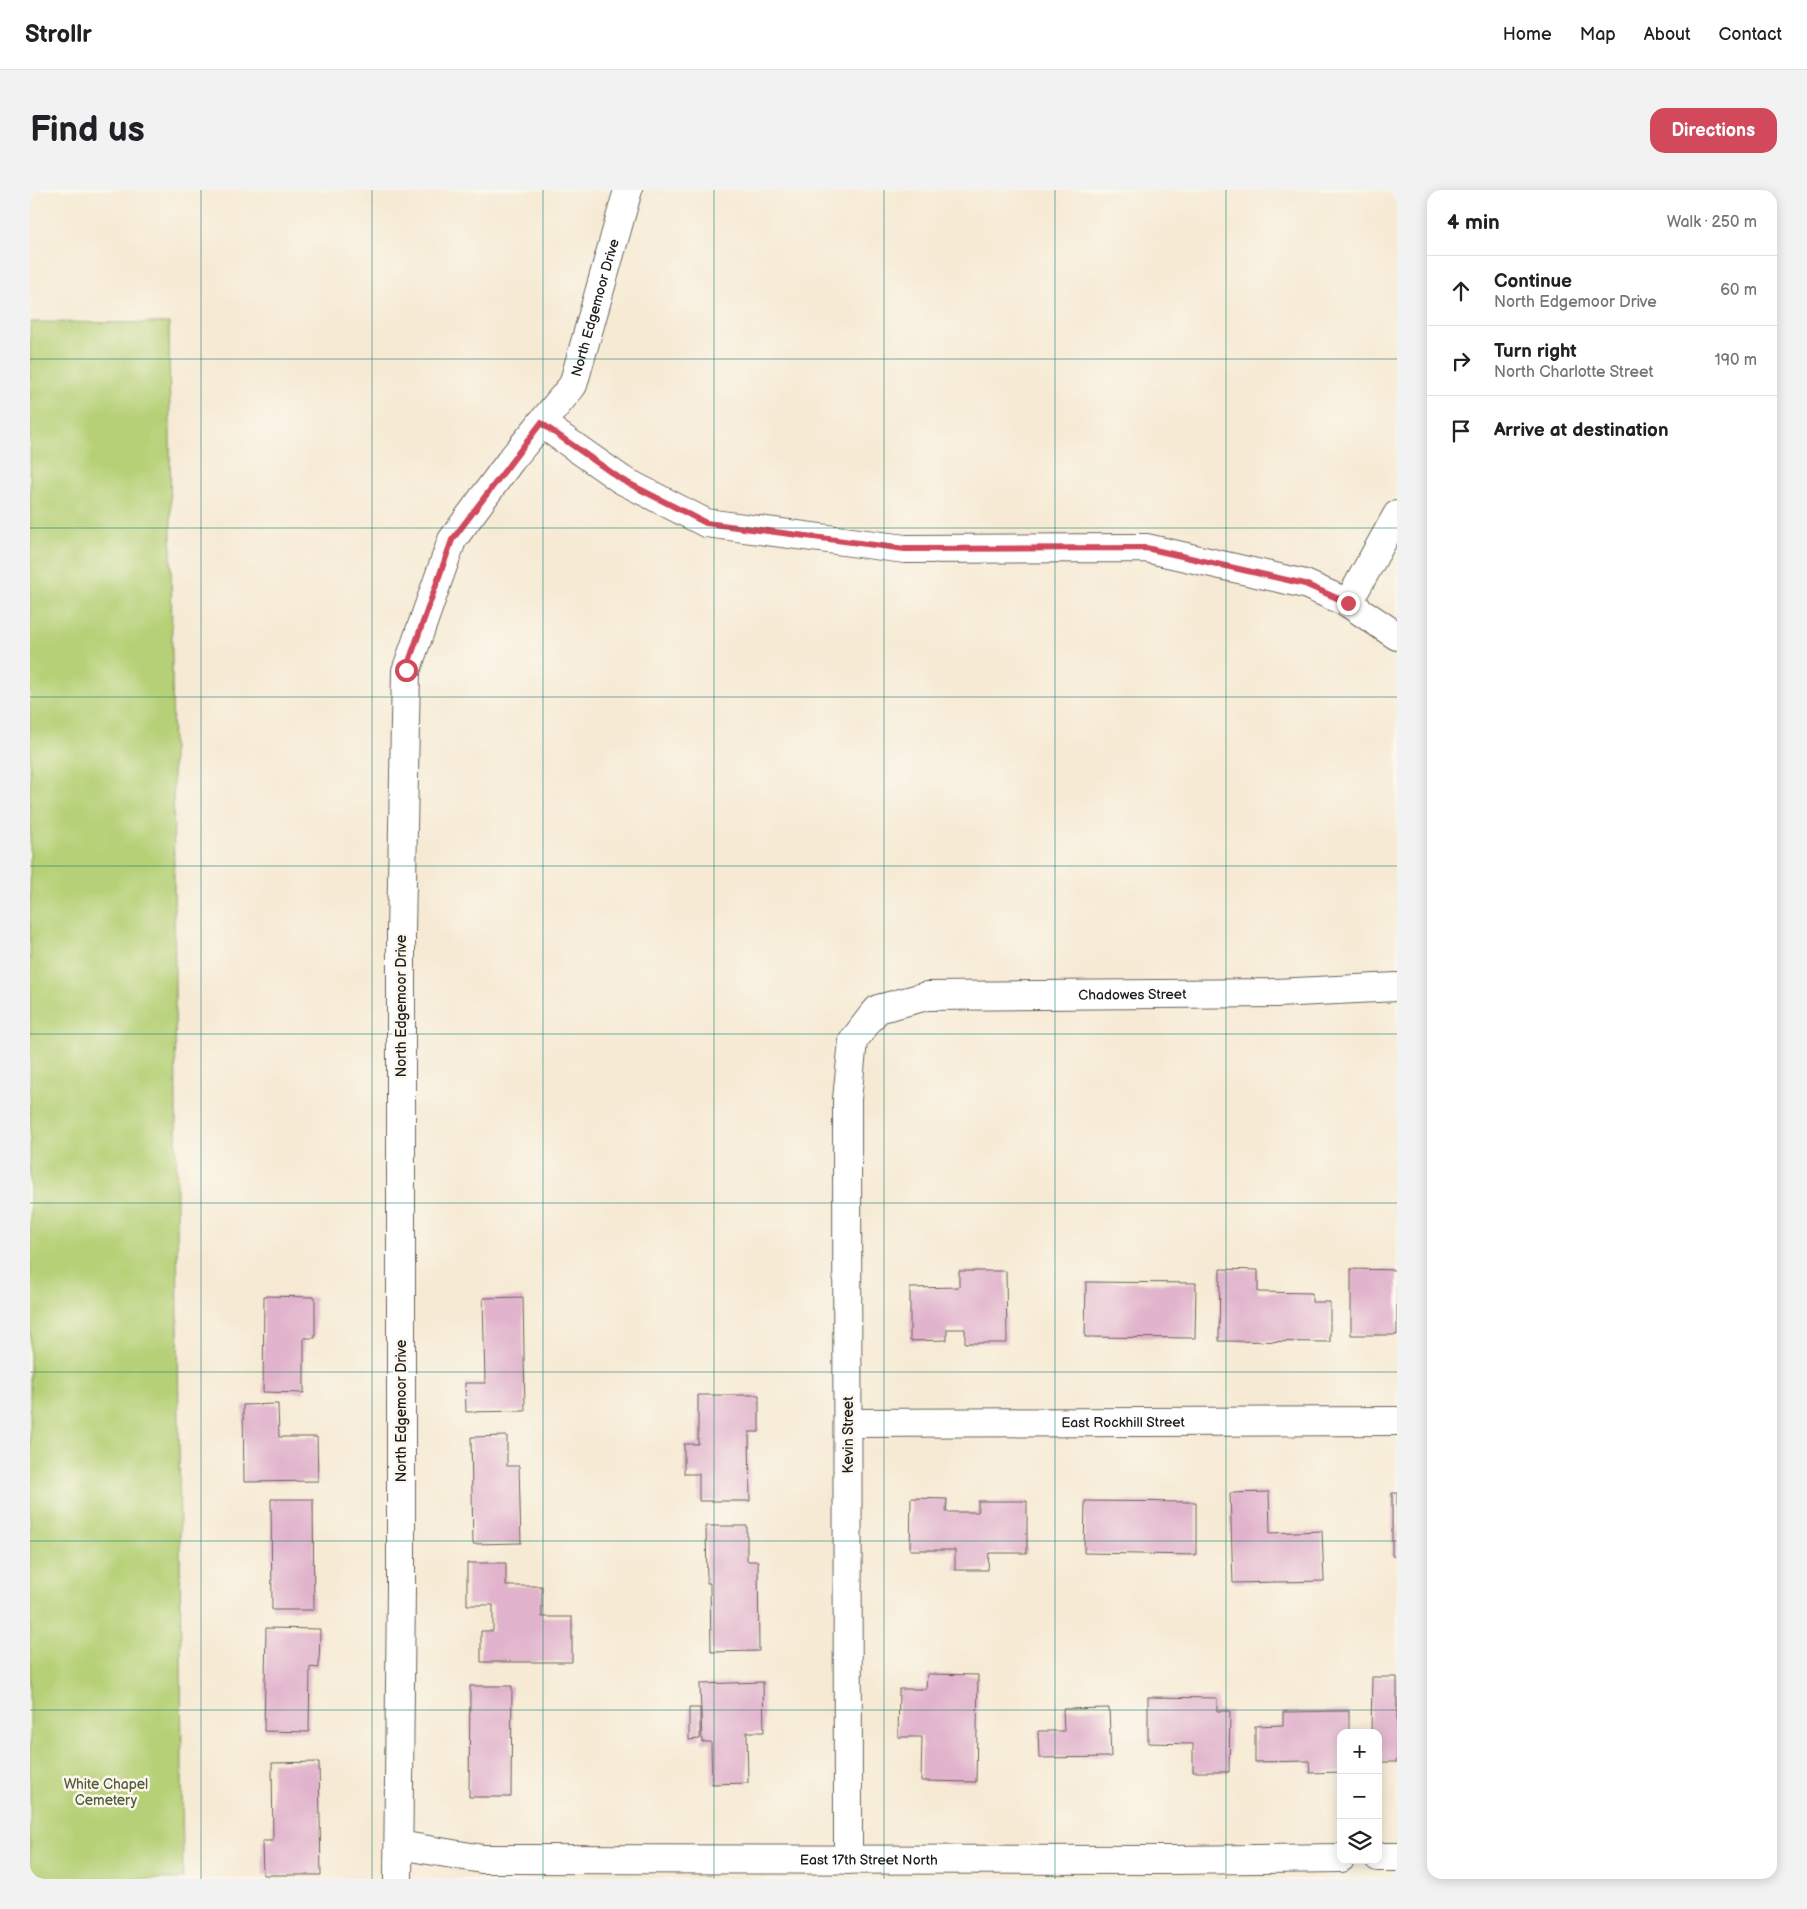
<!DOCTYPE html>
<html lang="en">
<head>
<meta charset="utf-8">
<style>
	:root { --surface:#fff; --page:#f2f2f2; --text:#202124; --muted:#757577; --line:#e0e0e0; --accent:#d1495b }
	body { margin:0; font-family:"Balsamiq Sans",sans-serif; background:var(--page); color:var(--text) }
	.controls { position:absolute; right:15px; bottom:15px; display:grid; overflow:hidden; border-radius:10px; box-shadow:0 2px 12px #0003 }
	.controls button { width:45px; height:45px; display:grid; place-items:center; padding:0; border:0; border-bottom:1px solid var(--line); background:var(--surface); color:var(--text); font:25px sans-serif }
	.stop { position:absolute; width:15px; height:15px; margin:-11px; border:4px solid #d1495b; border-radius:50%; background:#fff }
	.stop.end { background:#d1495b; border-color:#fff; box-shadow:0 1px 5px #0008 }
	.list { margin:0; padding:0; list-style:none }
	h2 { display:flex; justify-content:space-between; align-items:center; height:65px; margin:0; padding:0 20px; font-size:21px }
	h2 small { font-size:16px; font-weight:400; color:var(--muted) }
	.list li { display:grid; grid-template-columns:32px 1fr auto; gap:15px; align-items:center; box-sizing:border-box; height:70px; padding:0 20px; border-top:1px solid var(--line) }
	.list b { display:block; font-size:19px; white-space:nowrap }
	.list p { margin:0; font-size:16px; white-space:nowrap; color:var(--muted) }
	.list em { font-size:16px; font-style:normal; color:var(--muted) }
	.icon { flex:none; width:28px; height:28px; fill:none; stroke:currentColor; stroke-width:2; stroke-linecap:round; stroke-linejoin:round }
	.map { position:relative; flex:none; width:1367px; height:1689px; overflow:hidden; border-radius:15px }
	header { display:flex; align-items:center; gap:30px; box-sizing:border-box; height:70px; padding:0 25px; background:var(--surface); border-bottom:1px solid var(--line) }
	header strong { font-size:24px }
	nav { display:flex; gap:28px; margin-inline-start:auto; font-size:18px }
	.intro { display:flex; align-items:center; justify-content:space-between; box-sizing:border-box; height:120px; padding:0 30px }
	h1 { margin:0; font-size:35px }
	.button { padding:12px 22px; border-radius:15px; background:var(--accent); color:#fff; font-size:18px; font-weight:700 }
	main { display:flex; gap:30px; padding:0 30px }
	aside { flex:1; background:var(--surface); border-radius:15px; box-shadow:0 2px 12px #0003 }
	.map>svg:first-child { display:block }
	.green { fill:#b5d076; stroke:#687649 }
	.building { fill:#e1b3cc }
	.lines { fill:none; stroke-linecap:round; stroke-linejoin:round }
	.street-casing { stroke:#68645c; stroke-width:30 }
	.street { stroke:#fff; stroke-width:28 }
	.route { stroke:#d1495b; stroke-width:6 }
	.grid { fill:none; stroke:#0f766e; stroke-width:1; stroke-opacity:0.55 }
	.labels { text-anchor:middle; stroke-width:5; stroke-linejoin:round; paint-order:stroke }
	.street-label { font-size:14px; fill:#1c1c1c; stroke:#fbf7ec }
	.park-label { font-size:14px; fill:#525b3c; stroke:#fbf7ec }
</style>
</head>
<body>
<header>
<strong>Strollr</strong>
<nav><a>Home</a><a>Map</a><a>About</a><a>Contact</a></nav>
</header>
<div class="intro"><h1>Find us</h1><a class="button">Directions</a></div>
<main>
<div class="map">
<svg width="1367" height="1689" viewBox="0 0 1367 1689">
	<rect width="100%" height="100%" fill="#fbf7ec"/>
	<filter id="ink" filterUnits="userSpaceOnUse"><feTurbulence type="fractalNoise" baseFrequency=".02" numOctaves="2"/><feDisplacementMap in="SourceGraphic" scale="10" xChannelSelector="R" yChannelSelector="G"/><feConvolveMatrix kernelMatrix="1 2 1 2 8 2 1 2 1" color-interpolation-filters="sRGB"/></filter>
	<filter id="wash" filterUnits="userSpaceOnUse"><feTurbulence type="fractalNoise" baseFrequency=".0096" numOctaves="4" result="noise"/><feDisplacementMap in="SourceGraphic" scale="20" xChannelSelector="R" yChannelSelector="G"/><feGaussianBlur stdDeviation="1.12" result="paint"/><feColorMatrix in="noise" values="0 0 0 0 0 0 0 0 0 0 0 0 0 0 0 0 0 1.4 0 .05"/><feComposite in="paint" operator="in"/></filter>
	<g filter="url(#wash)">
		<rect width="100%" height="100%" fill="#f6ead4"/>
		<!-- green -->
		<polygon class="green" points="0,132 139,133 153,1689 0,1689"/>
		<g id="blocks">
			<!-- building -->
			<g class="building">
				<polygon points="1190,1079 1228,1080 1228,1102 1282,1103 1282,1112 1300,1112 1300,1152 1189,1151"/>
				<polygon points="1321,1079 1367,1080 1367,1145 1321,1145"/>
				<polygon points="929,1081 976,1081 977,1153 935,1153 935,1139 917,1139 917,1150 880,1151 880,1098 929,1097"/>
				<polygon points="1056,1092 1166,1093 1165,1148 1055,1147"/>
				<polygon points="234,1106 285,1107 285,1148 274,1148 274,1203 233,1202"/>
				<polygon points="493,1107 495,1221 436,1222 435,1193 455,1193 453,1108"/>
				<polygon points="668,1205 729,1205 729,1242 719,1242 720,1311 669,1311 669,1284 654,1284 654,1254 668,1254"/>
				<polygon points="248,1214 249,1247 287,1247 288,1291 214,1292 213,1215"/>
				<polygon points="477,1246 477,1276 489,1276 491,1353 443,1354 441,1247"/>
				<polygon points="1239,1302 1240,1343 1292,1341 1294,1391 1203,1393 1200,1303"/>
				<polygon points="1362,1303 1367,1303 1367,1367 1362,1366"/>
				<polygon points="881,1308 917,1309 916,1322 948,1322 948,1311 997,1311 997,1363 959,1363 958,1380 925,1380 925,1360 880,1360"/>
				<polygon points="241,1309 283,1309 284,1420 242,1420"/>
				<polygon points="1055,1311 1166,1312 1166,1365 1054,1363"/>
				<polygon points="676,1336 717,1336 717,1371 728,1371 729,1461 681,1462 680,1393 677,1393"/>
				<polygon points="437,1373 476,1373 476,1396 512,1396 512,1427 542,1427 542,1472 451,1472 451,1441 463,1441 463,1415 437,1415"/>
				<polygon points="236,1438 290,1439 289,1478 280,1477 279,1542 234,1541"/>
				<polygon points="897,1484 948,1485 946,1592 891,1591 892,1547 868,1547 869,1499 896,1499"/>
				<polygon points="1342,1487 1367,1487 1367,1572 1348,1572 1348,1543 1341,1543"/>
				<polygon points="733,1492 734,1542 717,1542 718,1593 682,1594 681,1552 672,1552 670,1494"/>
				<polygon points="440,1496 482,1496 481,1607 439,1607"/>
				<polygon points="1118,1507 1187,1508 1187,1521 1200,1521 1199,1582 1163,1582 1163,1554 1118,1553"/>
				<polygon points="659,1518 670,1518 670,1549 659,1550"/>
				<polygon points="1079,1518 1081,1567 1009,1568 1008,1541 1034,1541 1033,1519"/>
				<polygon points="1319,1521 1319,1543 1311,1543 1311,1582 1280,1583 1279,1571 1225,1572 1225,1536 1253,1535 1253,1522"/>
				<polygon points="289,1572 291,1685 233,1685 232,1651 243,1651 242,1573"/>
			</g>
		</g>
	</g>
	<g filter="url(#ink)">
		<use href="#blocks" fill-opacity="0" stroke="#68645c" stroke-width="1"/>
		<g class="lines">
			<defs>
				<g id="street">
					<polyline points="511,233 592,290 676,333 875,359 1116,358 1275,394 1318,413 1367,446"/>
					<polyline points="1318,413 1367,325"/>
					<path id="s1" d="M818,1233L1367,1231"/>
					<path id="s2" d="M369,1655L452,1669L1140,1670L1311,1668"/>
					<polyline points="1348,1667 1367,1667"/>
					<path id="s3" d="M818,1670L817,909L823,851L842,826L848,819L897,806L1246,803L1367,797"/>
					<path id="s4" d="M368,1689L371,1398V743L376,481L422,350L481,270L543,195L598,0"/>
				</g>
			</defs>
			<!-- street casing -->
			<use href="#street" class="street-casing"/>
			<!-- street -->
			<use href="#street" class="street"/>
		</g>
	</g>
	<g class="lines" filter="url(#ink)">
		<!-- route -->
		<polyline class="route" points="376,480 422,350 511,233 592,290 676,333 875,359 1116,358 1275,394 1318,413"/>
	</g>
	<!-- grid -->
	<path class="grid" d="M171,0V1689M342,0V1689M513,0V1689M684,0V1689M854,0V1689M1025,0V1689M1196,0V1689M0,169H1367M0,338H1367M0,507H1367M0,676H1367M0,844H1367M0,1013H1367M0,1182H1367M0,1351H1367M0,1520H1367"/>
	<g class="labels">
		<!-- street labels -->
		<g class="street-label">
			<text dy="5" stroke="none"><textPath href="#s4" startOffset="1624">North Edgemoor Drive</textPath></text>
			<text dy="5" stroke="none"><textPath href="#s3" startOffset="1116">Chadowes Street</textPath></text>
			<text transform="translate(371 816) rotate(-90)" y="5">North Edgemoor Drive</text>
			<text transform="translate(371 1221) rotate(-90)" y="5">North Edgemoor Drive</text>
			<text dy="5" stroke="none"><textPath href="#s1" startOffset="275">East Rockhill Street</textPath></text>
			<text transform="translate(818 1245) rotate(-90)" y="5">Kevin Street</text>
			<text dy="5" stroke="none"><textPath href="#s2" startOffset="471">East 17th Street North</textPath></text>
		</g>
		<!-- park labels -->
		<g class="park-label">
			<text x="76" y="1599">White Chapel<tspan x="76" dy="16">Cemetery</tspan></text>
		</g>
	</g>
</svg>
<div class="controls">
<button>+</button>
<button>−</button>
<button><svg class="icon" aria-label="layers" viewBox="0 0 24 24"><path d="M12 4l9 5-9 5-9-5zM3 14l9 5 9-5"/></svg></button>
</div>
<div class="stop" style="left:376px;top:480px"></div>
<div class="stop end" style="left:1318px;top:413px"></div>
</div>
<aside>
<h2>4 min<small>Walk · 250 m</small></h2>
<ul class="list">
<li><svg class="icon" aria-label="ahead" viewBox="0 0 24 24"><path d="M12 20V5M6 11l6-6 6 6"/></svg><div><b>Continue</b><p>North Edgemoor Drive</p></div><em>60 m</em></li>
<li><svg class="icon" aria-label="right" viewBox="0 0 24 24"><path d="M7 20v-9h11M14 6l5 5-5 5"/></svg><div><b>Turn right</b><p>North Charlotte Street</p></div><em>190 m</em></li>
<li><svg class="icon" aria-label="arrive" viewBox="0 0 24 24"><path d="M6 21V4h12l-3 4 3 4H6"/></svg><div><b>Arrive at destination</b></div></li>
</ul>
</aside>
</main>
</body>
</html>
